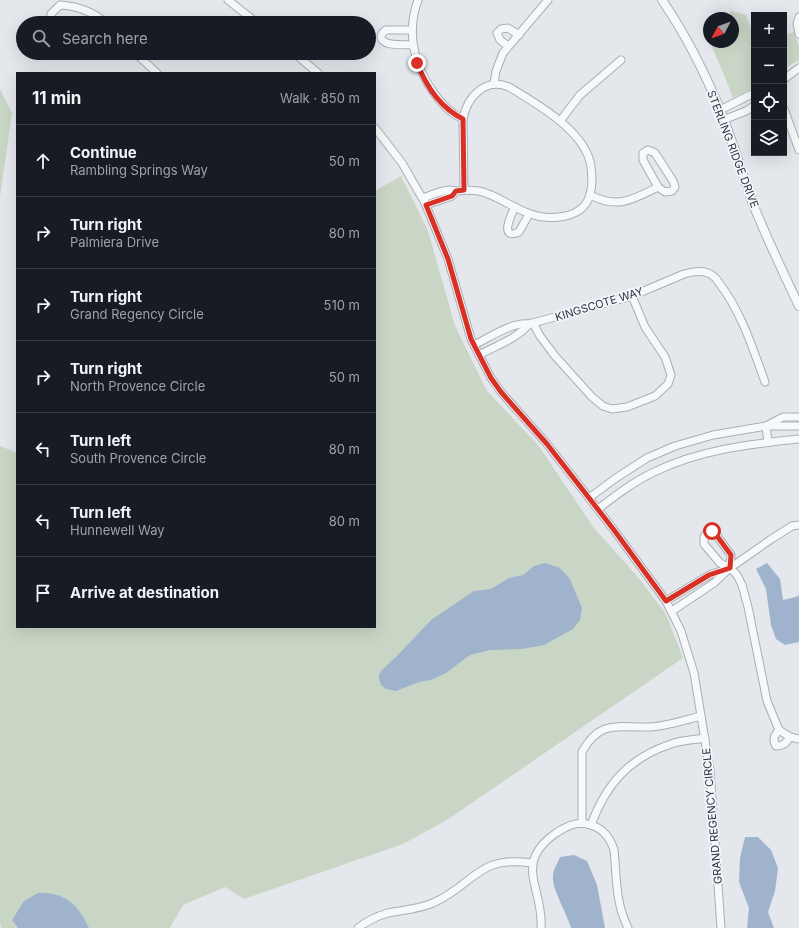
<!DOCTYPE html>
<html lang="en">
<head>
<meta charset="utf-8">
<style>
	:root { --surface:#171b24; --page:#242831; --text:#f1f3f6; --muted:#9ea1a6; --line:#363941 }
	body { margin:0; font-family:Inter,sans-serif; background:var(--page); color:var(--text) }
	.controls { position:absolute; right:12px; top:12px; display:grid; overflow:hidden; border-radius:0px; box-shadow:0 4px 16px #0002 }
	.controls button { width:36px; height:36px; display:grid; place-items:center; padding:0; border:0; border-bottom:1px solid var(--line); background:var(--surface); color:var(--text); font:20px sans-serif }
	.compass { position:absolute; left:703px; top:12px; width:36px; height:36px; border-radius:50%; background:var(--surface); box-shadow:0 4px 16px #0002; rotate:229deg }
	.stop { position:absolute; width:12px; height:12px; margin:-9px; border:3px solid #d93025; border-radius:50%; background:#fff }
	.stop.end { background:#d93025; border-color:#fff; box-shadow:0 1px 4px #0008 }
	.list { margin:0; padding:0; list-style:none }
	h2 { display:flex; justify-content:space-between; align-items:center; height:52px; margin:0; padding:0 16px; font-size:17px }
	h2 small { font-size:13px; font-weight:400; color:var(--muted) }
	.list li { display:grid; grid-template-columns:26px 1fr auto; gap:12px; align-items:center; box-sizing:border-box; height:72px; padding:0 16px; border-top:1px solid var(--line) }
	.list b { display:block; font-size:15px; white-space:nowrap }
	.list p { margin:0; font-size:13px; white-space:nowrap; color:var(--muted) }
	.list em { font-size:13px; font-style:normal; color:var(--muted) }
	.icon { flex:none; width:22px; height:22px; fill:none; stroke:currentColor; stroke-width:2; stroke-linecap:round; stroke-linejoin:round }
	.map { position:relative; flex:none; width:799px; height:928px; overflow:hidden }
	.search { position:absolute; background:var(--surface); box-shadow:0 4px 16px #0002; left:16px; top:16px; width:360px; height:44px; display:flex; align-items:center; gap:10px; box-sizing:border-box; padding:0 14px; border-radius:22px; color:var(--muted); font-size:15px }
	.panel { position:absolute; background:var(--surface); box-shadow:0 4px 16px #0002; left:16px; top:72px; width:360px; height:556px; border-radius:0px }
	.map>svg:first-child { display:block }
	.green { fill:#c9d6c5 }
	.water { fill:#9fb4cc }
	.lines { fill:none; stroke-linecap:round; stroke-linejoin:round }
	.minor-casing { stroke:#a9aeb7; stroke-width:9 }
	.tertiary-casing { stroke:#a9aeb7; stroke-width:10 }
	.minor { stroke:#f7f8fa; stroke-width:7 }
	.tertiary { stroke:#f7f8fa; stroke-width:8 }
	.route { stroke:#d93025; stroke-width:5 }
	.labels { text-anchor:middle; stroke-width:3.5; stroke-linejoin:round; paint-order:stroke }
	.street-label { font-size:11px; fill:#2b3445; stroke:#f4f6f9 }
</style>
</head>
<body>
<div class="map">
<svg width="799" height="928" viewBox="0 0 799 928">
	<rect width="100%" height="100%" fill="#e4e7ec"/>
	<!-- green -->
	<g class="green">
		<polygon points="731,11 746,15 754,38 754,87 733,98 725,77 712,47 714,42 733,42 733,18 727,18"/>
		<polygon points="794,32 799,46 799,60 784,69 784,35"/>
		<polygon points="0,89 12,113 0,197"/>
		<polygon points="401,176 428,231 455,326 487,391 538,445 594,528 637,576 666,614 683,658 447,820 403,844 244,899 225,887 183,905 170,928 1,928 0,922 0,446 17,453 17,627 375,627 375,191"/>
	</g>
	<!-- water -->
	<g class="water">
		<polygon points="545,563 560,568 570,579 582,608 580,620 573,629 544,645 522,649 490,650 470,655 446,673 431,680 419,682 396,691 386,689 381,685 379,679 379,674 384,668 396,657 431,620 474,591 491,589 509,578 523,575 534,566"/>
		<polygon points="767,563 780,579 783,600 796,597 799,595 799,642 785,645 776,639 771,625 766,589 756,569"/>
		<polygon points="745,837 758,837 771,850 778,868 775,891 768,912 774,928 747,928 749,908 739,882 740,858"/>
		<path d="M574,855L587,861L597,885L605,928H571C567,913 551,888 553,875C553,869 558,863 560,857Z"/>
		<path d="M38,893C66,892 78,905 89,928H18L12,920L24,901Z"/>
	</g>
	<g class="lines">
		<defs>
			<g id="minor">
				<polyline points="228,0 257,23"/>
				<path d="M418,0C406,33 414,66 434,93C442,105 450,113 463,119"/>
				<polyline points="799,17 797,24 799,34"/>
				<path d="M51,23V14L60,5C78,6 92,11 106,23"/>
				<path d="M412,30H386C383,32 381,34 381,37C382,47 405,44 413,45"/>
				<polyline points="508,46 500,40 497,33 501,29 508,28 519,35"/>
				<polyline points="135,53 157,73"/>
				<polyline points="294,53 318,73"/>
				<polyline points="784,79 799,68"/>
				<polyline points="494,84 496,71 503,53 548,0"/>
				<polyline points="784,109 799,150"/>
				<polyline points="720,110 754,93"/>
				<polyline points="723,120 746,111 754,106"/>
				<polyline points="560,121 580,95 621,60"/>
				<polyline points="375,128 402,163 425,203 448,259 471,339 491,378 501,392 547,444 614,530 666,601 681,631 694,673 710,771 721,928"/>
				<polygon points="648,150 655,153 673,181 675,187 672,191 665,192 658,187 643,160 643,153"/>
				<path d="M590,195C618,209 632,200 658,187"/>
				<path d="M423,198C431,195 440,191 449,190C452,190 454,191 458,191C465,190 471,190 479,191C497,195 511,207 528,213C548,221 584,220 590,194C593,185 592,176 591,167C587,132 537,104 509,87C485,77 467,97 463,119L464,190"/>
				<polyline points="426,205 452,196 456,191"/>
				<path d="M515,207C512,213 498,241 519,232L529,214"/>
				<polyline points="533,323 540,336 555,356 592,397 603,406 612,409 627,407 655,396 668,384 671,375 665,357 645,327 632,296"/>
				<path d="M474,345C491,337 511,322 529,324L632,296L684,274C694,271 705,269 713,276C716,278 718,281 719,283C741,311 753,349 765,382"/>
				<path d="M479,355C495,346 517,339 529,324"/>
				<polyline points="768,442 766,426 799,426"/>
				<polyline points="589,498 616,478 647,458 675,446 713,435 766,426 783,417 799,417"/>
				<path d="M598,509C615,496 633,482 654,472C699,450 749,444 799,439"/>
				<polyline points="730,568 731,555 717,536 712,531 707,532 704,537 704,544 720,563 730,568 737,575 742,585 748,607 767,701 779,730 790,737 799,739"/>
				<polyline points="666,601 709,575 730,568"/>
				<polyline points="672,611 714,583 730,568 770,540 792,526 799,525"/>
				<path d="M779,730C774,736 772,739 776,746C784,746 786,743 790,737"/>
				<path d="M582,823V752C600,719 618,728 649,727C664,727 685,720 701,716"/>
				<path d="M591,825C606,784 629,758 671,744C682,740 694,740 705,738"/>
				<path d="M358,928C367,921 377,916 388,913C403,910 419,909 433,903C475,884 477,855 532,863"/>
				<path d="M541,928C544,888 512,864 556,833C565,827 577,821 587,824C602,827 610,837 614,850C617,879 615,901 628,928"/>
			</g>
			<path id="tertiary" d="M662,0C686,35 705,73 721,112C733,142 742,173 753,204C767,239 783,272 799,306"/>
		</defs>
		<!-- minor casing -->
		<use href="#minor" class="minor-casing"/>
		<!-- tertiary casing -->
		<use href="#tertiary" class="tertiary-casing"/>
		<!-- minor -->
		<use href="#minor" class="minor"/>
		<!-- tertiary -->
		<use href="#tertiary" class="tertiary"/>
	</g>
	<g class="lines">
		<!-- route -->
		<path class="route" d="M417,63C426,86 441,108 463,119L464,190L456,191L452,196L426,205L448,259L471,339L491,378L501,392L547,444L614,530L666,601L709,575L730,568L731,555L717,536L712,531"/>
	</g>
	<g class="labels">
		<!-- street labels -->
		<g class="street-label">
			<text transform="translate(733 149) rotate(69)" y="4">STERLING RIDGE DRIVE</text>
			<text transform="translate(599 304) rotate(-17)" y="4">KINGSCOTE WAY</text>
			<text transform="translate(712 816) rotate(-95)" y="4">GRAND REGENCY CIRCLE</text>
		</g>
	</g>
</svg>
<div class="controls">
<button>+</button>
<button>−</button>
<button><svg class="icon" aria-label="locate" viewBox="0 0 24 24"><circle cx="12" cy="12" r="6"/><path d="M12 2v4M12 18v4M2 12h4M18 12h4"/></svg></button>
<button><svg class="icon" aria-label="layers" viewBox="0 0 24 24"><path d="M12 4l9 5-9 5-9-5zM3 14l9 5 9-5"/></svg></button>
</div>
<svg class="compass" viewBox="-18 -18 36 36"><path d="M0-13l5 13h-10z" fill="#e53935"/><path d="M0 13l5-13h-10z" fill="#9ea1a6"/></svg>
<div class="stop" style="left:712px;top:531px"></div>
<div class="stop end" style="left:417px;top:63px"></div>
<div class="search"><svg class="icon" aria-label="search" viewBox="0 0 24 24"><circle cx="10" cy="10" r="6"/><path d="M15 15l6 6"/></svg>Search here</div>
<section class="panel">
<h2>11 min<small>Walk · 850 m</small></h2>
<ul class="list">
<li><svg class="icon" aria-label="ahead" viewBox="0 0 24 24"><path d="M12 20V5M6 11l6-6 6 6"/></svg><div><b>Continue</b><p>Rambling Springs Way</p></div><em>50 m</em></li>
<li><svg class="icon" aria-label="right" viewBox="0 0 24 24"><path d="M7 20v-9h11M14 6l5 5-5 5"/></svg><div><b>Turn right</b><p>Palmiera Drive</p></div><em>80 m</em></li>
<li><svg class="icon" aria-label="right" viewBox="0 0 24 24"><path d="M7 20v-9h11M14 6l5 5-5 5"/></svg><div><b>Turn right</b><p>Grand Regency Circle</p></div><em>510 m</em></li>
<li><svg class="icon" aria-label="right" viewBox="0 0 24 24"><path d="M7 20v-9h11M14 6l5 5-5 5"/></svg><div><b>Turn right</b><p>North Provence Circle</p></div><em>50 m</em></li>
<li><svg class="icon" aria-label="left" viewBox="0 0 24 24"><path d="M17 20v-9H6M10 6l-5 5 5 5"/></svg><div><b>Turn left</b><p>South Provence Circle</p></div><em>80 m</em></li>
<li><svg class="icon" aria-label="left" viewBox="0 0 24 24"><path d="M17 20v-9H6M10 6l-5 5 5 5"/></svg><div><b>Turn left</b><p>Hunnewell Way</p></div><em>80 m</em></li>
<li><svg class="icon" aria-label="arrive" viewBox="0 0 24 24"><path d="M6 21V4h12l-3 4 3 4H6"/></svg><div><b>Arrive at destination</b></div></li>
</ul>
</section>
</div>
</body>
</html>
